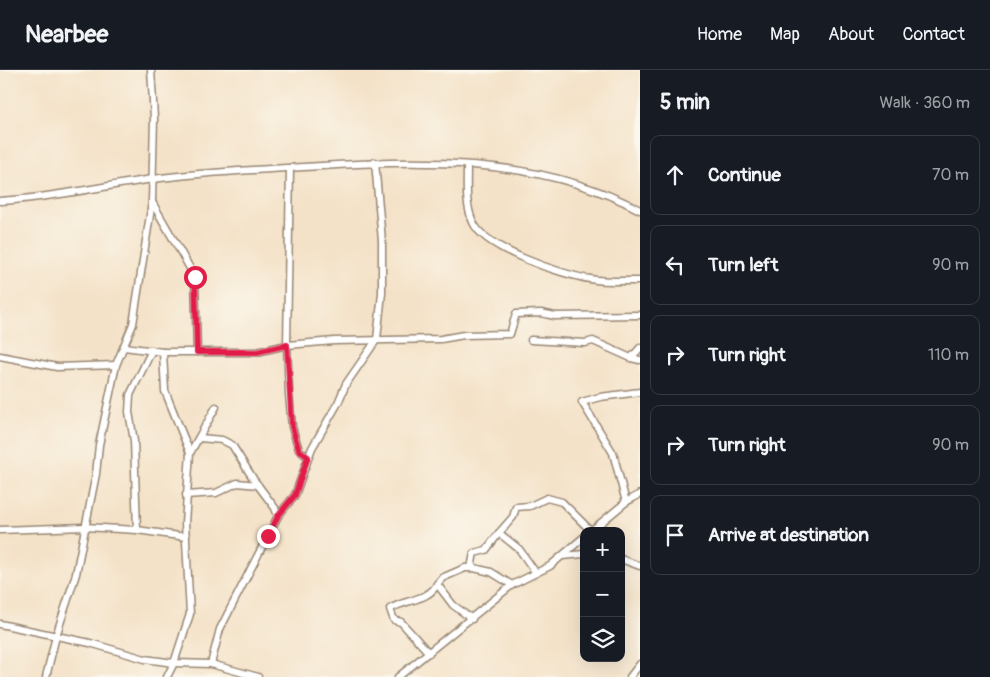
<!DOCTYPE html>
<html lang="en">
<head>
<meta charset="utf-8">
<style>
	:root { --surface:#171b24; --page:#20242c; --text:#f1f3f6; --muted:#9ea1a6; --line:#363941 }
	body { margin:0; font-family:Pangolin,sans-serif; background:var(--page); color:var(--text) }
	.controls { position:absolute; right:15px; bottom:15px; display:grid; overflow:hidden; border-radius:10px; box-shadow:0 5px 20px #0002 }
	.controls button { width:45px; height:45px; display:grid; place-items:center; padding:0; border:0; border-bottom:1px solid var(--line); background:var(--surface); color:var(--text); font:25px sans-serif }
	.stop { position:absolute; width:15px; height:15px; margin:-11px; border:4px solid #e11d48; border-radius:50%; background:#fff }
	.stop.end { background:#e11d48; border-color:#fff; box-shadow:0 1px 5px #0008 }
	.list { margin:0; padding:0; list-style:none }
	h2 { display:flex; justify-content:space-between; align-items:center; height:65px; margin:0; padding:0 20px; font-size:21px }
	h2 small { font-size:16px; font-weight:400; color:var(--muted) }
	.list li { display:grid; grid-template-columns:32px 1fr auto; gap:15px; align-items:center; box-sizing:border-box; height:80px; margin:0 10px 10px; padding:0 10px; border:1px solid var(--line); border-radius:10px }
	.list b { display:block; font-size:19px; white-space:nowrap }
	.list em { font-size:16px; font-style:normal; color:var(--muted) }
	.icon { flex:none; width:28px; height:28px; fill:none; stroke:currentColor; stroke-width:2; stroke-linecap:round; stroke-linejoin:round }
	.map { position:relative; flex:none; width:640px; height:607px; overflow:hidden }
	header { display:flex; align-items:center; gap:30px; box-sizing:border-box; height:70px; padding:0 25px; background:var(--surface); border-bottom:1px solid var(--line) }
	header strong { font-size:24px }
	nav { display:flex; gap:28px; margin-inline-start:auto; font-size:18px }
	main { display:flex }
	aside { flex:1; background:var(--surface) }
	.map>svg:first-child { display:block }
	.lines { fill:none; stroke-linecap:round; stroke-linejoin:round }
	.street-casing { stroke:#988673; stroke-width:9 }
	.street { stroke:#fff; stroke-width:6 }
	.route { stroke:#e11d48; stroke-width:6 }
</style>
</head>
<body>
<header>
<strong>Nearbee</strong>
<nav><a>Home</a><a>Map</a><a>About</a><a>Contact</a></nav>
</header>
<main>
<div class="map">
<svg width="640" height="607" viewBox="0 0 640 607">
	<rect width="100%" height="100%" fill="#fbf7ec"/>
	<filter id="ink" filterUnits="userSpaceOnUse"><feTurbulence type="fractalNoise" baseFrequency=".02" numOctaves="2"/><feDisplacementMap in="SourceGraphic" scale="10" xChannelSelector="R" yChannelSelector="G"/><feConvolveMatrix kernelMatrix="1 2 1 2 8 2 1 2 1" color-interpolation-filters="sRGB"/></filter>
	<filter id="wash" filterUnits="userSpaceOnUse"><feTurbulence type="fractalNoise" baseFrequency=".0096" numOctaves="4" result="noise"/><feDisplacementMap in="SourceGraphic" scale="20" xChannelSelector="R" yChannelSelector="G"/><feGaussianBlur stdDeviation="1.12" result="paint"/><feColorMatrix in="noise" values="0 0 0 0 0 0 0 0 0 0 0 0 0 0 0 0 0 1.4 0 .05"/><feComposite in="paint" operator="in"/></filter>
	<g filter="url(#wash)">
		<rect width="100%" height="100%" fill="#f4e2c8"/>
	</g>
	<g filter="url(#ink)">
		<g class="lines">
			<defs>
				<g id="street">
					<path d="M467,96C467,114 465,135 473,152C484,179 563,205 590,209C606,212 624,211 640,211"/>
					<polyline points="290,98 287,275 289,324 292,357 299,380 308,387"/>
					<path d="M0,131C52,128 102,116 153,109C203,102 254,100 304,97C418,90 536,85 640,140"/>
					<polyline points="152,132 195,207 197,282"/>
					<polyline points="531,270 585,273 593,271 631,288"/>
					<polyline points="124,277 163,282 257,282 287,275 334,271 441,269 464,265 510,264 516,244 541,243 555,246 640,245"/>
					<polyline points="640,278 631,288 640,290"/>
					<polyline points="163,282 165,321 190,383 185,453 190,544 174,593 167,607"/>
					<polyline points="0,286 57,297 116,295"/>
					<polyline points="200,368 222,370 232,375 254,410 275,438 278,446"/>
					<polyline points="190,383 216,337"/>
					<polyline points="186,425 216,423 237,413 258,415"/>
					<polyline points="626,432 613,383 582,332 600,327 640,322"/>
					<polyline points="0,460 85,457 137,460 186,467"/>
					<polyline points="137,460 134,371 129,342 130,325 152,280"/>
					<polyline points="499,463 513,447 516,437 530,436 547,428 562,432 591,461 626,432 640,424"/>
					<polyline points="562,486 584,484"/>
					<polyline points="621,489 640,496"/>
					<polyline points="471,498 474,483 486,480 499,463 519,479 536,503"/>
					<polyline points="472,549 453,535 437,514 442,508 465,498 474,498 491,502 512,515"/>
					<polyline points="0,554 90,573 145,589 174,593 211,594 258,607"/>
					<path d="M429,583L401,552L394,550L390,539C405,529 429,531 437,514"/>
					<polyline points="211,594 220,559 278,446 295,425 312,378 338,333 346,314 377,269 382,223 382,171 375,92"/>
					<polyline points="46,607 56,566 76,504 96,404 99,375 116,295 133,254 152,132 154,48 151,0"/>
					<polyline points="398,607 512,515 550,496 584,467"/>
					<polyline points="630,607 640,594"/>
				</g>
			</defs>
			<!-- street casing -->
			<use href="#street" class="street-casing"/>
			<!-- street -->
			<use href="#street" class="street"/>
		</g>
	</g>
	<g class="lines" filter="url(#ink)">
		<!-- route -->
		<polyline class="route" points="195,207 197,282 257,282 287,275 292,357 299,380 308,387 295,425 278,446 268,466"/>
	</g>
</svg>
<div class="controls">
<button>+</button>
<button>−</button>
<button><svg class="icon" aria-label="layers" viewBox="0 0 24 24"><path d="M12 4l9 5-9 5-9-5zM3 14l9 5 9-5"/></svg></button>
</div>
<div class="stop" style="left:195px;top:207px"></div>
<div class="stop end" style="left:268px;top:466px"></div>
</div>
<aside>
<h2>5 min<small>Walk · 360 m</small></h2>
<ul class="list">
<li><svg class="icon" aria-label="ahead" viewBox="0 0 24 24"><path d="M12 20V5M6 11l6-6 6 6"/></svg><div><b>Continue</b></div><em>70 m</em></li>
<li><svg class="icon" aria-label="left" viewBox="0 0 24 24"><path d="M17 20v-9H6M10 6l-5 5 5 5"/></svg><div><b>Turn left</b></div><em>90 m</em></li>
<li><svg class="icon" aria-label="right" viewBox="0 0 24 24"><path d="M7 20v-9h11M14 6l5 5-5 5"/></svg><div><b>Turn right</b></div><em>110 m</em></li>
<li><svg class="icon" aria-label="right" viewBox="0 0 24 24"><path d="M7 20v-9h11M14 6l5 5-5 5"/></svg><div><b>Turn right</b></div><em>90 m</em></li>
<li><svg class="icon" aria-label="arrive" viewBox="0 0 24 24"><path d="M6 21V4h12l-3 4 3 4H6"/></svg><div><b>Arrive at destination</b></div></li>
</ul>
</aside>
</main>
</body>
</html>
